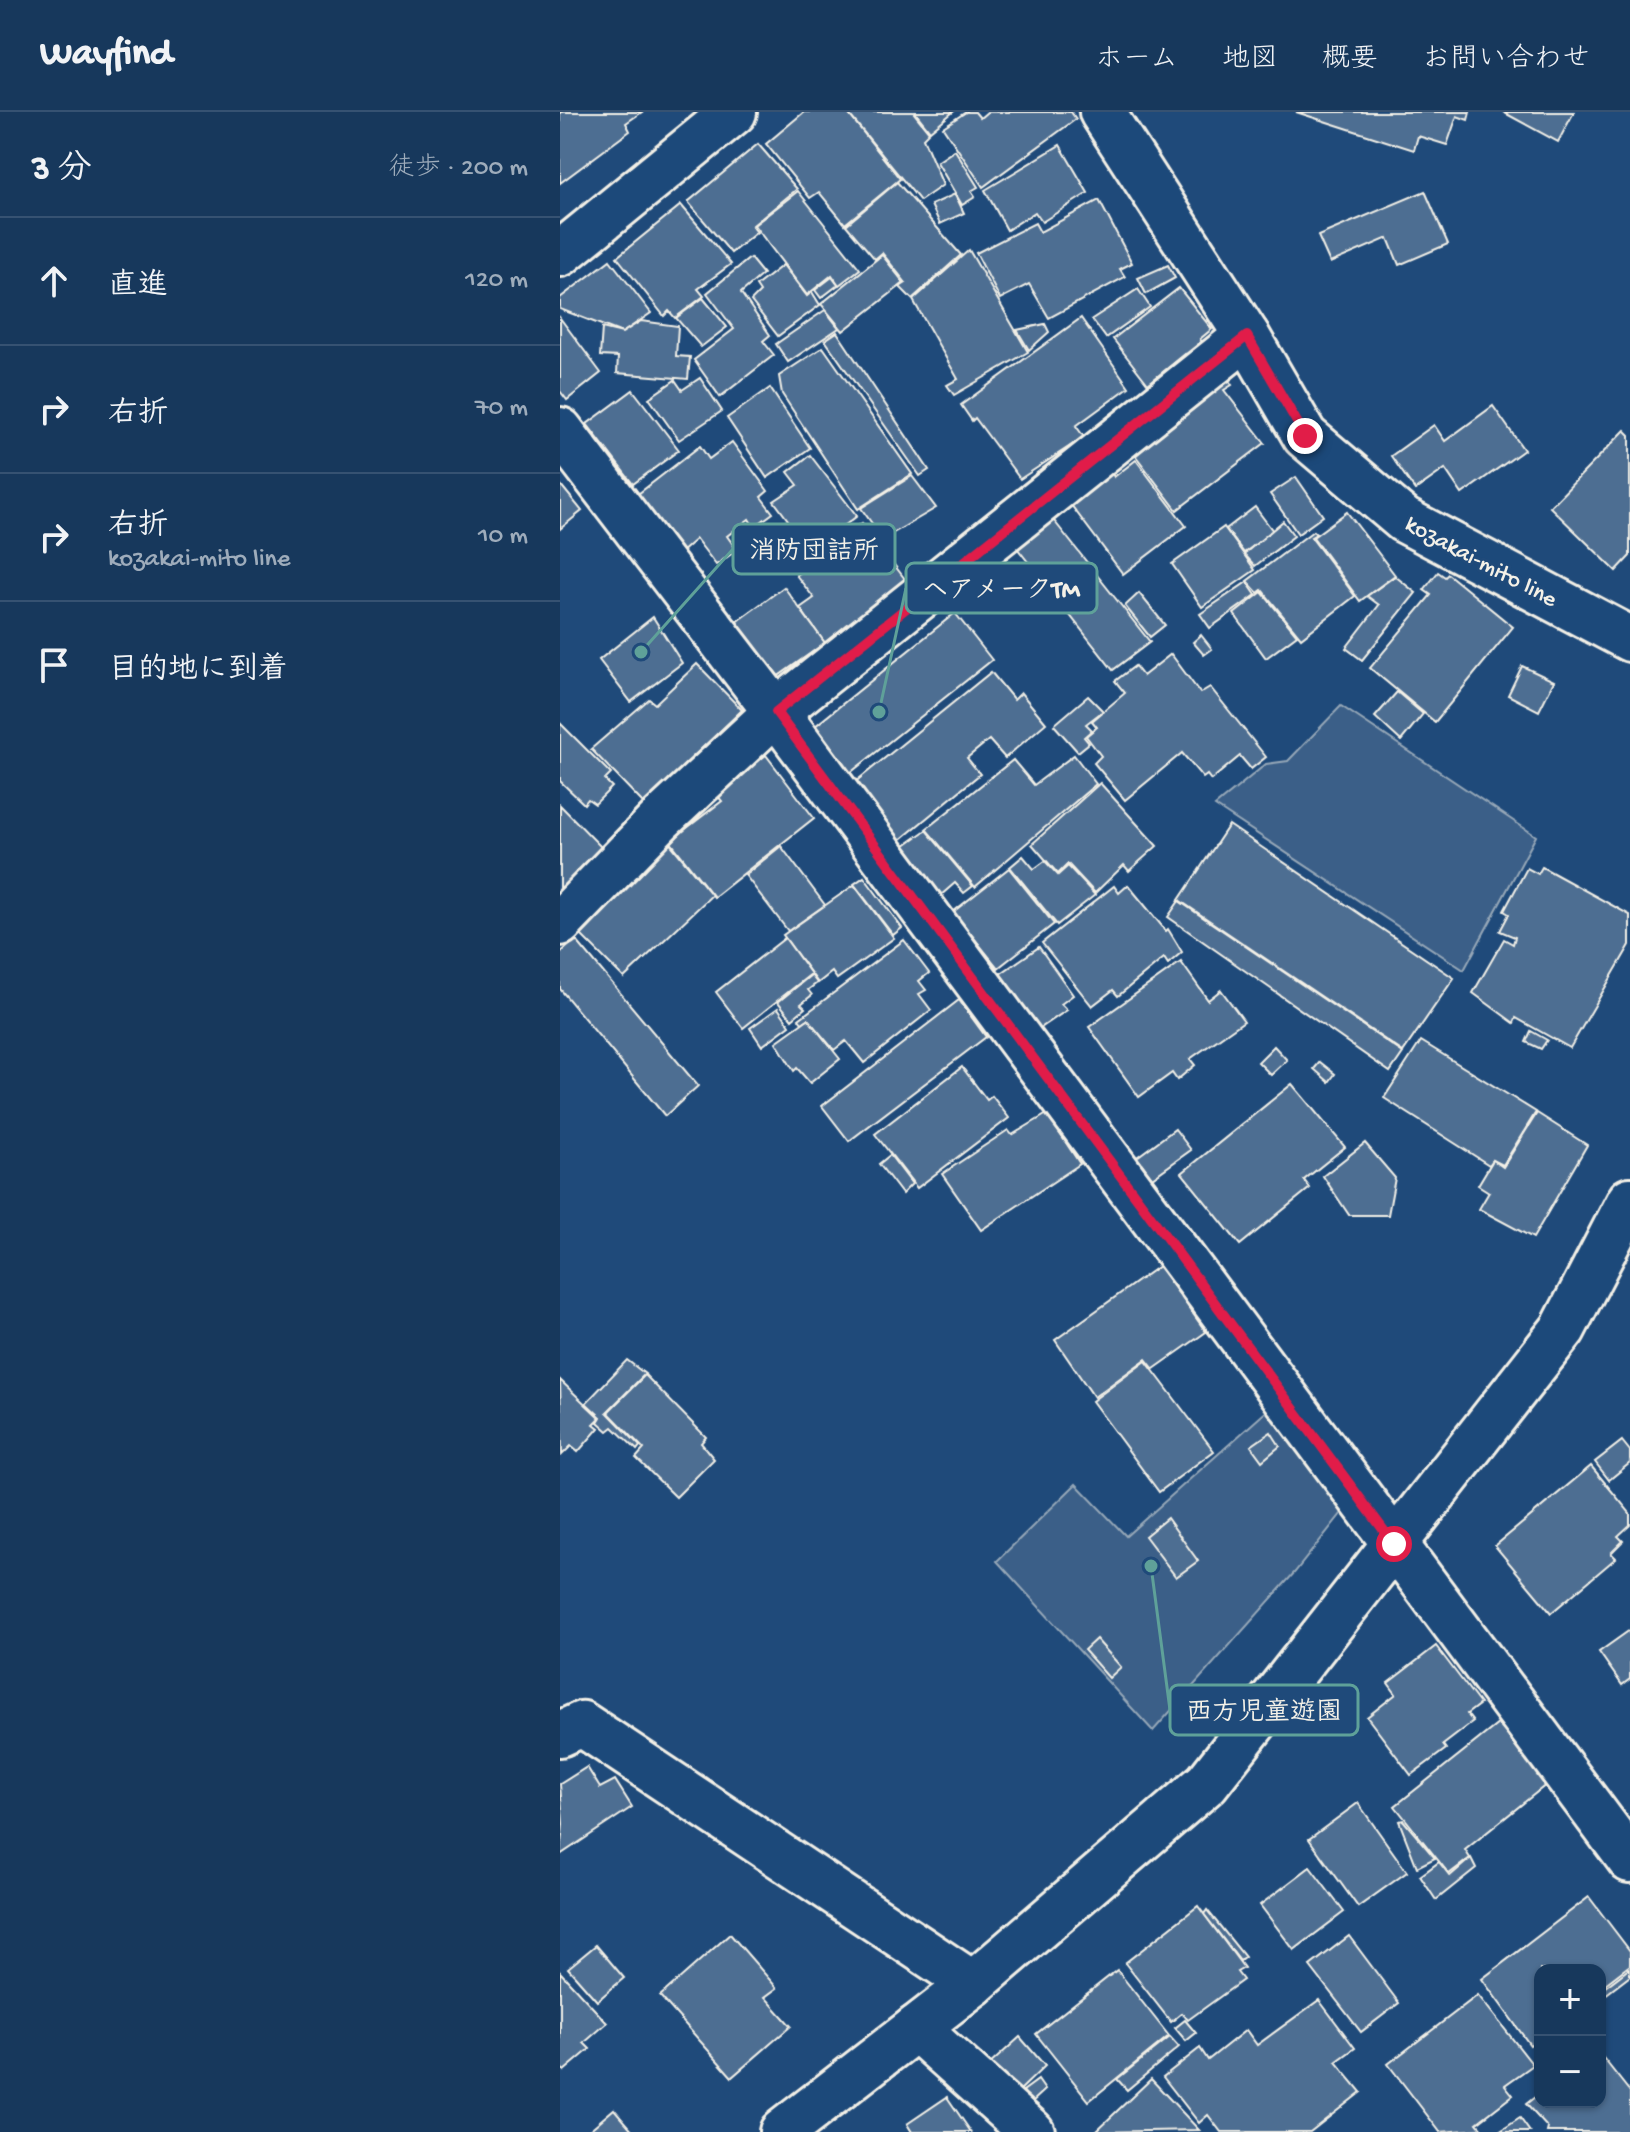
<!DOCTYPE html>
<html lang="ja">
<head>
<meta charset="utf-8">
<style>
	:root { --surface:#17385c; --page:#203f62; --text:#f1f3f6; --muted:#9eacbb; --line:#365272 }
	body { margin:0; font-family:"Gochi Hand","Klee One",sans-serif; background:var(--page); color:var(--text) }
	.controls { position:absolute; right:24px; bottom:24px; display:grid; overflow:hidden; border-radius:16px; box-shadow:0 2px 6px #0004 }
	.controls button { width:72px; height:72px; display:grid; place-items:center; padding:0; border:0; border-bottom:2px solid var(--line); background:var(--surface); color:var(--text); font:40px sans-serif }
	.stop { position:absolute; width:24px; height:24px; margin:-18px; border:6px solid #e11d48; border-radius:50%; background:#fff }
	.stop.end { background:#e11d48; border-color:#fff; box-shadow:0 2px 8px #0008 }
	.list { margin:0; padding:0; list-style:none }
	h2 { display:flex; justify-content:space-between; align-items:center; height:104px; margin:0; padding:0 32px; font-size:34px }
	h2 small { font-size:26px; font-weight:400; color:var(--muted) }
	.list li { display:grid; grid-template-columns:52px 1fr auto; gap:24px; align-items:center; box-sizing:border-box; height:128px; padding:0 32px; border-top:2px solid var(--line) }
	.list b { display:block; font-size:30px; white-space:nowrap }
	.list p { margin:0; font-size:26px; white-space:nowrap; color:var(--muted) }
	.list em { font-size:26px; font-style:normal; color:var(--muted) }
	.icon { flex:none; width:44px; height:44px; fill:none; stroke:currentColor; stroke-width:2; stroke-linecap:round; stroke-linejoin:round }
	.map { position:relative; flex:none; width:1070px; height:2020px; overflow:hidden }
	header { display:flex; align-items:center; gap:48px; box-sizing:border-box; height:112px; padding:0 40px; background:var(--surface); border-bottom:2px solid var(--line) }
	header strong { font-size:38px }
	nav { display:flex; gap:44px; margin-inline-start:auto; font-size:28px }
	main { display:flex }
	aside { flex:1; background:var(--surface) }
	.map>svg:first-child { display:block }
	.green { fill:#3a5f88; stroke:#97a8b8; stroke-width:2 }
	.building { fill:#4d6e92; stroke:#f4f1e8; stroke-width:2 }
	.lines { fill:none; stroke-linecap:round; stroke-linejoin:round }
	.minor-casing { stroke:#f4f1e8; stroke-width:50 }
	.tertiary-casing { stroke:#f4f1e8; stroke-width:50 }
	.secondary-casing { stroke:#f4f1e8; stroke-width:50 }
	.minor { stroke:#1f4a7a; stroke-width:44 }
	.tertiary { stroke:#1f4a7a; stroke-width:44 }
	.secondary { stroke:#1f4a7a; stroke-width:44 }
	.route { stroke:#e11d48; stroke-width:10 }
	.labels { text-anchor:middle; stroke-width:6; stroke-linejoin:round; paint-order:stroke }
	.street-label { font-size:24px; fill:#f4f1e8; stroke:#1f4a7a }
	.leader { fill:none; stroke:#5fa199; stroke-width:3 }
	.callout-dot { fill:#5fa199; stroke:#1f4a7a; stroke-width:3 }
	.callout { fill:#1f4a7a; stroke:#5fa199; stroke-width:3 }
	.callout-label { font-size:26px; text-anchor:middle; font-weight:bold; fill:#f4f1e8 }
</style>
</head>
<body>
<header>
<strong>Wayfind</strong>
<nav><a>ホーム</a><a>地図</a><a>概要</a><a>お問い合わせ</a></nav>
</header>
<main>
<aside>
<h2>3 分<small>徒歩 · 200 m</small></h2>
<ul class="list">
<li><svg class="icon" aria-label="ahead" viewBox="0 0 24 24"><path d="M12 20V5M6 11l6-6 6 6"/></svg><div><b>直進</b></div><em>120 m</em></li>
<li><svg class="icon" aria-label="right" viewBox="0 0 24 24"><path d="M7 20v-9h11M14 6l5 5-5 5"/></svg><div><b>右折</b></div><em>70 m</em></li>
<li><svg class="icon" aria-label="right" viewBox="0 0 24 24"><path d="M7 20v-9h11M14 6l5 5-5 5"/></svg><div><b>右折</b><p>kozakai-mito line</p></div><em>10 m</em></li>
<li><svg class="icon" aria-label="arrive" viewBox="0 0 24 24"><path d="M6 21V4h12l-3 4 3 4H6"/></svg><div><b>目的地に到着</b></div></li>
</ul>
</aside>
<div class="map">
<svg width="1070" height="2020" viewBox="0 0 1070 2020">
	<rect width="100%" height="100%" fill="#1f4a7a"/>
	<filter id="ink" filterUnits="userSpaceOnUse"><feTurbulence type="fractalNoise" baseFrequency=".0125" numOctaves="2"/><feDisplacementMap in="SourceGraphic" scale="16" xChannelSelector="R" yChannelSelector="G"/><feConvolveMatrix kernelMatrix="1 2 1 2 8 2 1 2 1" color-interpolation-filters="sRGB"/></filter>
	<g filter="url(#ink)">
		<!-- green -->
		<g class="green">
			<polygon points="781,594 976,724 904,858 655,694 706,652 728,649"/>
			<polygon points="709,1297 785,1397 735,1460 593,1619 437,1449 516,1372 566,1424"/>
		</g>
		<!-- building -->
		<g class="building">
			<polygon points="0,0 82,0 66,11 70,19 0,71"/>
			<polygon points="244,0 287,0 340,67 285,112 259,80 250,86 206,32"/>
			<polygon points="287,0 353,0 369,20 363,26 383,73 360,89"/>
			<polygon points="355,0 393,0 370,19"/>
			<polygon points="406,0 415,0 420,6 427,0 511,0 516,7 423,75 383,15"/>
			<polygon points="736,0 910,0 908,8 897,4 887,33 858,24 854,38"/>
			<polygon points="943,0 1014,0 998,30"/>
			<polygon points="198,32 237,77 192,114 197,120 171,141 128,90"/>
			<polygon points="500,33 528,81 482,110 475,100 447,118 425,78"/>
			<polygon points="395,38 418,75 411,79 415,85 402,93 377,50"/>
			<polygon points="337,70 401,143 352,187 340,175 346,171 322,141 315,147 286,113"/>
			<polygon points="238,79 300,157 279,173 272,163 247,183 194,113"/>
			<polygon points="865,79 888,132 839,153 828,126 770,151 758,124"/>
			<polygon points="395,82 404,101 380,112 371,93"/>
			<polygon points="539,88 572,151 560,157 565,165 489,206 469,172 440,187 416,141 475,111 480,120"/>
			<polygon points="121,93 171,152 138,177 144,184 115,206 109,199 104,204 57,145"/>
			<polygon points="409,138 468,240 394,283 387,273 398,267 353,188"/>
			<polygon points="322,143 344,171 283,219 261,192"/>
			<polygon points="190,146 203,162 181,181 210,223 203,229 214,243 160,285 134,248 174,217 147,181"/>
			<polygon points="50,148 91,201 62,221 0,197 0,186"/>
			<polygon points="223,153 247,184 252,180 260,193 218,224 191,189 200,180 196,174"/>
			<polygon points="608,153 615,166 586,182 578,166"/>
			<polygon points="272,165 278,173 261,186 255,178"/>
			<polygon points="619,176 652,217 640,227 644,233 627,245 625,242 588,272 553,227"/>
			<polygon points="578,177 590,195 546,226 532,207"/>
			<polygon points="143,186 167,215 141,235 116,206"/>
			<polygon points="265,198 279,216 228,250 216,232"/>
			<polygon points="0,206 41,261 7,288 0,279"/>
			<polygon points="521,206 569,275 516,314 524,325 460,367 415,306 412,309 401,293"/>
			<polygon points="81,209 118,214 116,244 130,245 128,267 57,261 58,245 40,244 42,216 62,221"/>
			<polygon points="485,212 489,220 469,238 457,218"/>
			<polygon points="277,220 369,358 360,364 265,228"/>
			<polygon points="263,235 352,362 298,397 222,282 219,264"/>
			<polygon points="140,266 162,299 119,328 89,286 115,268 122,278"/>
			<polygon points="667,266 672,273 664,278 705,331 617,398 572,339"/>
			<polygon points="210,276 250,336 207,366 167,306"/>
			<polygon points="73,278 119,338 73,372 27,312"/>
			<polygon points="933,294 964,338 902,382 885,357 855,378 831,344 874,313 885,329"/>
			<polygon points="1065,318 1070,323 1070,444 1056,459 990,395"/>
			<polygon points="172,330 208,379 201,385 213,401 194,415 189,407 167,424 177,438 156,453 136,427 120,441 78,382 140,334 149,347"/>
			<polygon points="250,343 297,404 241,447 218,415 228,408 214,389 238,373 228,360"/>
			<polygon points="576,348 626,414 563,462 508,389 550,358 554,365"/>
			<polygon points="352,364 376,396 323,427 301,396"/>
			<polygon points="736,365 763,404 738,422 710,382"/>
			<polygon points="0,372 22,399 0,417"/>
			<polygon points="695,395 713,419 684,441 666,417"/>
			<polygon points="787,400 835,463 800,489 753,425"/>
			<polygon points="491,405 590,530 553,558 454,432"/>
			<polygon points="723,409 734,424 695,454 684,442"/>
			<polygon points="302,411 348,471 267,534 240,496 254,486 236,463"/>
			<polygon points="664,415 695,458 642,495 612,452"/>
			<polygon points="753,419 756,422 751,425 795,484 741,526 702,478 698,481 687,469"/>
			<polygon points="878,460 885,465 888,462 953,515 875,610 810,556 871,483 864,478"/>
			<polygon points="835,464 856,481 802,548 786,536 819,493 807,484"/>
			<polygon points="687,470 696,483 650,516 640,502"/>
			<polygon points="224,475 265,531 217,565 176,510"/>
			<polygon points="702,480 737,523 706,546 674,502"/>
			<polygon points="579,481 605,513 590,525 565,494"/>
			<polygon points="395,501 432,548 290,661 254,615"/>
			<polygon points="93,505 122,551 71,590 39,548"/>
			<polygon points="641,523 652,537 644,543 633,530"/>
			<polygon points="611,542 640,581 650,575 706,645 691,657 680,644 651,668 647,663 643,666 622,641 565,688 534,651 541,644 526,624 537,615 532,609 565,581 555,569 575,554 583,564"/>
			<polygon points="137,552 182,598 84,692 31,637 89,587 95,592"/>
			<polygon points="962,554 994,569 979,599 948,583"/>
			<polygon points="431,560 454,588 461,581 486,611 445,646 429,628 407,646 420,662 334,733 318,712 323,706 294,671"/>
			<polygon points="837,580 863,602 841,629 815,605"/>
			<polygon points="528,584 543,599 526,612 532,618 524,625 529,631 518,640 494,613"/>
			<polygon points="0,611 51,662 45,668 52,675 35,692 28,687 24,692 0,669"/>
			<polygon points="206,643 254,706 154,785 110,729 162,689 156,682"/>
			<polygon points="514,643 536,672 415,775 366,717 453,648 474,673"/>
			<polygon points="540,671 597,734 569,759 564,753 535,781 508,752 498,762 472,732"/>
			<polygon points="0,693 44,738 0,781"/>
			<polygon points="669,713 894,866 843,940 619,788"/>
			<polygon points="366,718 413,774 404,781 395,771 380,784 341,736"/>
			<polygon points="109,730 152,783 64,866 19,821"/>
			<polygon points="221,734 265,793 228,819 185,763"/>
			<polygon points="463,744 474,757 485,749 498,763 508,754 535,783 497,813 450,755"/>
			<polygon points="982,755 1070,803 1070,833 1010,936 956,906 954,911 913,881 944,827 953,832 955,825 940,819 949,802 944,799 967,756 978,762"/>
			<polygon points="449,756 494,812 438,856 393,800"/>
			<polygon points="304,765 342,816 333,823 294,772"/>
			<polygon points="294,773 334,826 277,867 272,860 258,871 223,823"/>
			<polygon points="568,773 606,819 608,817 622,840 608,852 604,846 558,884 553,878 532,894 482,831 554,774 559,781"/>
			<polygon points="619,789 843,941 830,960 608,805"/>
			<polygon points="225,826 251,862 183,916 156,880"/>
			<polygon points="16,828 138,974 105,1004 0,877 0,841"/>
			<polygon points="344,828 369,861 359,869 366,878 359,882 371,898 304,951 286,929 274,938 248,907 242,911 239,907"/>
			<polygon points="479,835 513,883 501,892 507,898 479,917 440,862"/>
			<polygon points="621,850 648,888 661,878 684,909 630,947 635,953 617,968 612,961 579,985 529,915"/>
			<polygon points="251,863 257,871 248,878 252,883 241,892 245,896 232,907 218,890"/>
			<polygon points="399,888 426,925 289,1029 262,994"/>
			<polygon points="218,896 230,913 202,934 190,916"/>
			<polygon points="248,907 280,947 250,971 237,956 234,959 216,930"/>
			<polygon points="971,919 987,928 981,937 966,930"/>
			<polygon points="861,929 976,1000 943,1053 933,1048 929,1053 824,986"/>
			<polygon points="714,934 727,948 711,963 698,950"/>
			<polygon points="760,950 775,962 769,970 754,957"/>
			<polygon points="402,955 427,988 432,984 449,1006 357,1076 315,1022"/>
			<polygon points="732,972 785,1035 744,1068 750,1076 680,1133 622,1061"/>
			<polygon points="977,1001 1027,1033 973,1126 919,1097 929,1080 918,1073 933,1048 943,1055"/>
			<polygon points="487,1002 520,1052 421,1118 382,1062 448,1018 452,1023"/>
			<polygon points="615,1017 631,1038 592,1066 577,1045"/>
			<polygon points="805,1031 835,1066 828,1103 789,1103 763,1064"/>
			<polygon points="330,1043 352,1072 342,1082 319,1052"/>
			<polygon points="599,1154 646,1220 594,1257 586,1247 534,1285 495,1228"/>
			<polygon points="67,1248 85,1262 47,1300 80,1334 77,1338 53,1315 48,1319 38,1310 41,1305 26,1291"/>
			<polygon points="586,1249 654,1339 599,1380 532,1289"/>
			<polygon points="85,1263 146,1325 141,1331 154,1347 116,1385 76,1346 84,1337 48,1300"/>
			<polygon points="0,1268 40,1306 34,1312 39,1316 18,1340 11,1334 2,1343"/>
			<polygon points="711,1320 720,1334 702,1349 691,1334"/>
			<polygon points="1062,1329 1070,1339 1070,1351 1049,1368 1035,1350"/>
			<polygon points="1031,1354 1070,1401 1070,1413 1058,1424 1063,1429 1051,1441 1056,1446 991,1501 935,1434"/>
			<polygon points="607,1406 638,1449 616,1465 585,1424"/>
			<polygon points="1070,1518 1070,1567 1062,1573 1039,1540"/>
			<polygon points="536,1527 561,1555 549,1566 524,1538"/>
			<polygon points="876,1534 920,1592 907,1602 913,1610 883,1633 886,1637 851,1663 807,1605 836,1582 828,1571"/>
			<polygon points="938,1612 987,1672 905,1738 910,1746 889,1762 835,1694"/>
			<polygon points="27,1655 40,1676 55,1668 72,1695 0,1743 3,1712 0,1672"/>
			<polygon points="798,1691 847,1760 798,1795 749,1727"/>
			<polygon points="843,1708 875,1746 857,1755 839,1709"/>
			<polygon points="911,1746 916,1756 876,1788 860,1764 879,1750 890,1764"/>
			<polygon points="750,1755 784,1800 734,1838 700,1793"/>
			<polygon points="1029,1785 1070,1839 1070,1853 1040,1876 1040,1858 980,1858 980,1925 970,1933 922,1867"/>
			<polygon points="638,1794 684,1856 677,1860 683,1868 628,1908 622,1901 611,1910 565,1851"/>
			<polygon points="647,1798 685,1845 680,1849 644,1802"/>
			<polygon points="170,1822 217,1876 205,1885 231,1914 172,1965 100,1884"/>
			<polygon points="789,1824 839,1891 801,1920 750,1854"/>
			<polygon points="36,1833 64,1866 37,1889 8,1856"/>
			<polygon points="1070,1856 1070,1864 1040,1887 1040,1879"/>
			<polygon points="557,1858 609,1924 529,1989 476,1922"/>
			<polygon points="0,1860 47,1911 24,1931 30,1937 4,1959 0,1954"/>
			<polygon points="918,1883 973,1953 945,1973 953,1983 917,2011 922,2017 880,2020 828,1952"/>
			<polygon points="759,1888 795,1936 776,1950 801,1980 750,2020 661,2020 648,2003 639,2011 603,1965 640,1936 648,1948 686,1918 697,1933"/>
			<polygon points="625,1908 636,1921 626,1929 615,1916"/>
			<polygon points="460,1925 485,1954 456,1982 429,1953"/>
			<polygon points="610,1925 619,1935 567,1978 557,1967"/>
			<polygon points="1040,1942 1070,1980 1070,2020 987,2020 988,2016 966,1992 980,1981 980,1990 1040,1990"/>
			<polygon points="591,1967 639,2018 535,2020"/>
			<polygon points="478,1968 485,1978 471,1991 463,1979"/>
			<polygon points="387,1985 411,2020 352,2020 347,2012"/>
			<polygon points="54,1997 74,2020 27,2020"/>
			<polygon points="960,2006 970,2020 939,2020"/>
		</g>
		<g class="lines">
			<defs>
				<g id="minor">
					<polyline points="0,318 216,600 1070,1748"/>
					<polyline points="0,811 100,708 216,600 687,224"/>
					<polyline points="0,1622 22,1612 413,1872"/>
					<polyline points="356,1916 472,2020"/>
				</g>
				<g id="tertiary">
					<polyline points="0,142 174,0"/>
					<polyline points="222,2020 413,1872 647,1671 1003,1217 1070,1088"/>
				</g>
				<polyline id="secondary" points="542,0 687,224 745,324 844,408 1070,527"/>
			</defs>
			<!-- minor casing -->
			<use href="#minor" class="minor-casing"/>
			<!-- tertiary casing -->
			<use href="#tertiary" class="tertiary-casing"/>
			<!-- secondary casing -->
			<use href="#secondary" class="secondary-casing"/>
			<!-- minor -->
			<use href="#minor" class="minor"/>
			<!-- tertiary -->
			<use href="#tertiary" class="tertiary"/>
			<!-- secondary -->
			<use href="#secondary" class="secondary"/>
		</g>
	</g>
	<g class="lines" filter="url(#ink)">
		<!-- route -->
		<polyline class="route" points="745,324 687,224 216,600 834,1432"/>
	</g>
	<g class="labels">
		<!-- street labels -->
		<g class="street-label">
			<text transform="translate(922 448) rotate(28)" y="8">kozakai-mito line</text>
		</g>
	</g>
	<!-- callouts -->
	<path class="leader" d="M81 540L173 437M319 600L346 476M591 1454L610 1598"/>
	<g class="callout-dot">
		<circle cx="81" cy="540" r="8"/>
		<circle cx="319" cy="600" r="8"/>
		<circle cx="591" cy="1454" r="8"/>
	</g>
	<g class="callout">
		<rect x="173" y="412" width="162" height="50" rx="8"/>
		<rect x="346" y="451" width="191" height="50" rx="8"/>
		<rect x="610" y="1573" width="188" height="50" rx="8"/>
	</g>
	<g class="callout-label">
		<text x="254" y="446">消防団詰所</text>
		<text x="441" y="485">ヘアメークTM</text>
		<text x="704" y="1607">西方児童遊園</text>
	</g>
</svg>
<div class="controls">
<button>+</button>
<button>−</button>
</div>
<div class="stop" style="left:834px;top:1432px"></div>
<div class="stop end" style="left:745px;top:324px"></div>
</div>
</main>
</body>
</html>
